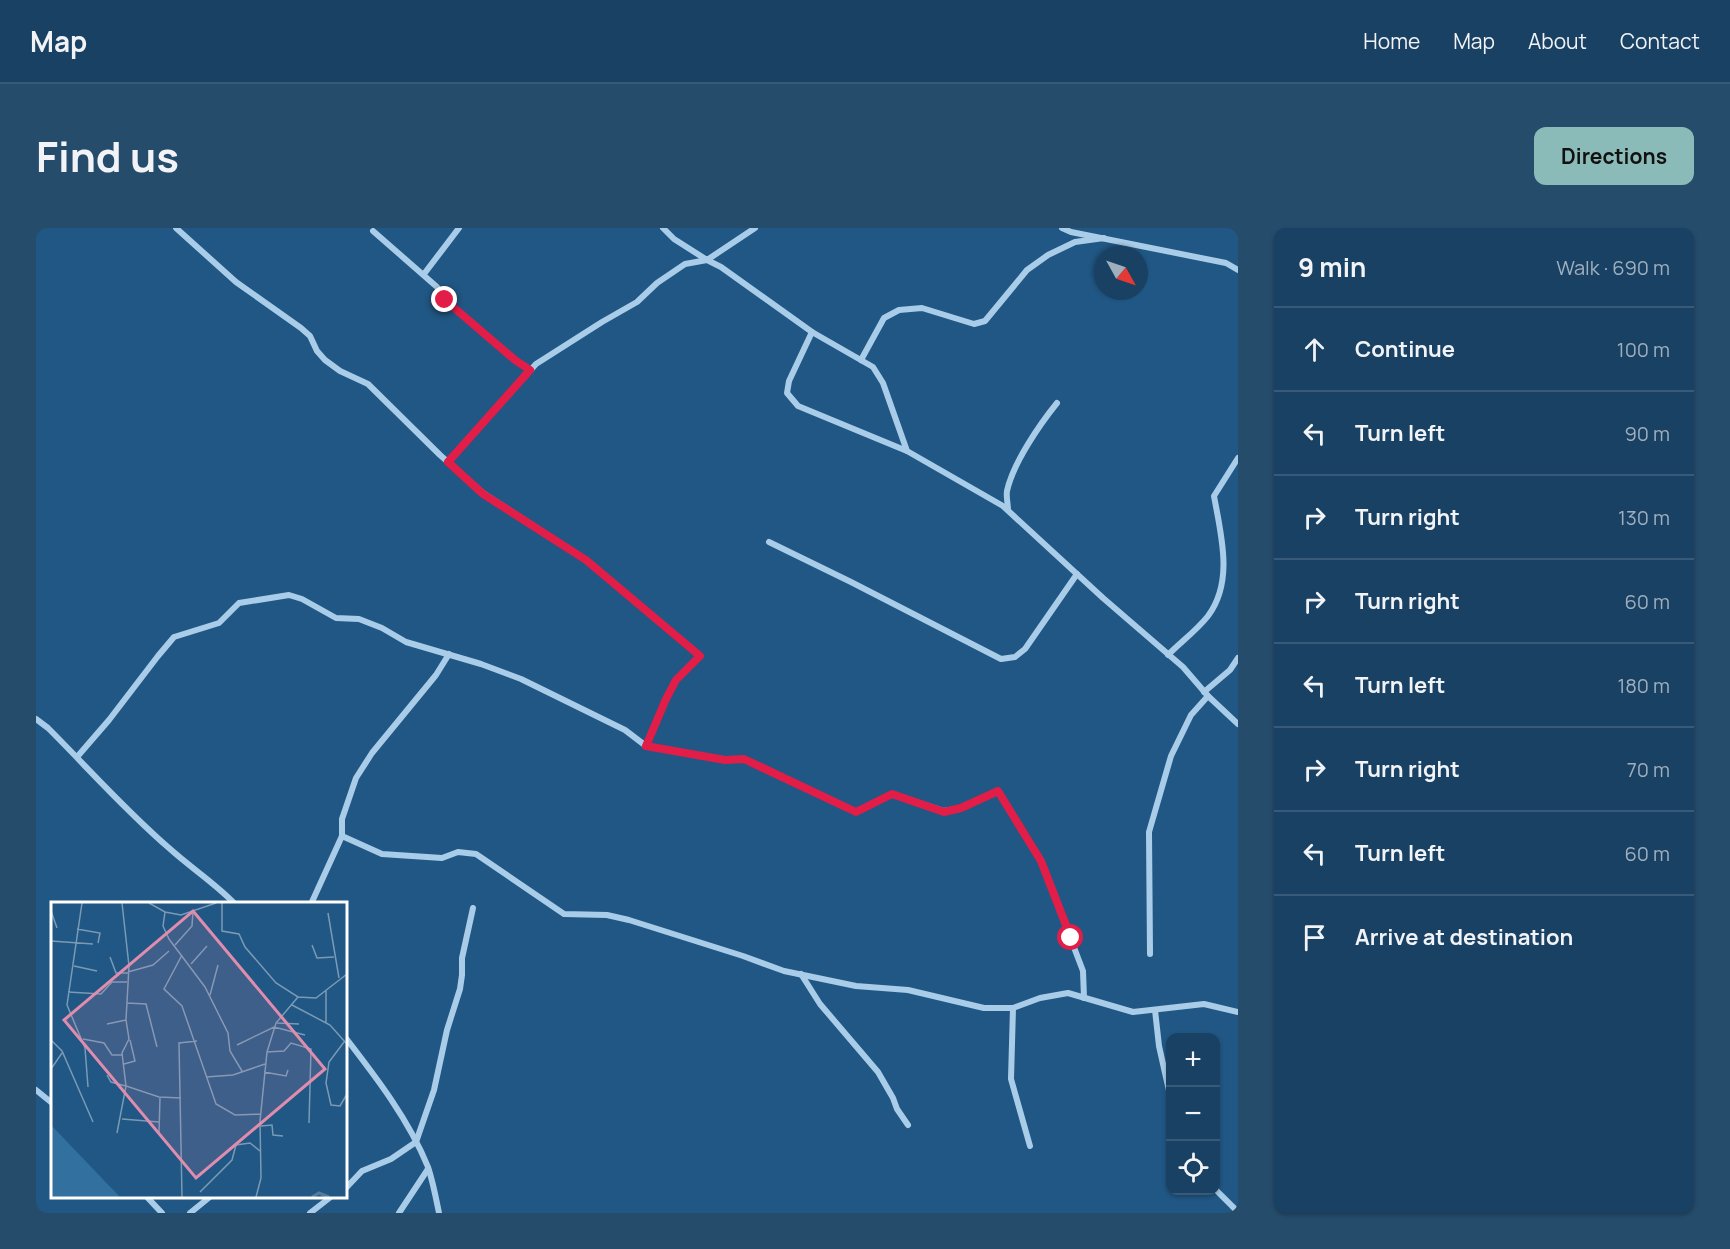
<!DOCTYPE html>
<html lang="en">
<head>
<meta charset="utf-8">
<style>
	:root { --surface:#194163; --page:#264c6c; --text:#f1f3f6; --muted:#9fafbe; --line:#375a78; --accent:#8bbbb9 }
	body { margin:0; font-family:Manrope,sans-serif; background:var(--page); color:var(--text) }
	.controls { position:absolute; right:18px; bottom:18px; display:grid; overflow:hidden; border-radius:12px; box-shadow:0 2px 4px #0004 }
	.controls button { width:54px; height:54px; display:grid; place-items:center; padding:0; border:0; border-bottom:2px solid var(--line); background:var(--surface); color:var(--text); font:30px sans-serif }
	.compass { position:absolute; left:1058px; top:18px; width:54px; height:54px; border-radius:50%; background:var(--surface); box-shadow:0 2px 4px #0004; rotate:130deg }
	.stop { position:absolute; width:18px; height:18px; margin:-14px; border:4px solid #e11d48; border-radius:50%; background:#fff }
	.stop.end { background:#e11d48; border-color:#fff; box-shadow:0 2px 6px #0008 }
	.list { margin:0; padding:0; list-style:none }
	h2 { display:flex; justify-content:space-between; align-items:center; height:78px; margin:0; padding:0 24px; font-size:26px }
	h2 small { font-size:20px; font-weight:400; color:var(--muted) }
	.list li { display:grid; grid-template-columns:39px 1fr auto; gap:18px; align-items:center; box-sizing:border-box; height:84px; padding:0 24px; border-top:2px solid var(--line) }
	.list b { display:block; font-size:22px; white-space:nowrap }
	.list em { font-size:20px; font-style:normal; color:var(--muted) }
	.icon { flex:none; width:33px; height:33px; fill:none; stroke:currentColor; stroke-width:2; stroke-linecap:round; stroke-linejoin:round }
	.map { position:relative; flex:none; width:1202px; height:985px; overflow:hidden; border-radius:12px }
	header { display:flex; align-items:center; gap:36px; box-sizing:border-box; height:84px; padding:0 30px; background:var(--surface); border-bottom:2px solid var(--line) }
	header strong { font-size:28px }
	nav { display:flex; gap:33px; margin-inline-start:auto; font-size:21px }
	.intro { display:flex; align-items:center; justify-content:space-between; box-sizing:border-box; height:144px; padding:0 36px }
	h1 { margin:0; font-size:42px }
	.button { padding:15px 27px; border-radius:12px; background:var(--accent); color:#111; font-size:21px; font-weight:700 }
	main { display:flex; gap:36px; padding:0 36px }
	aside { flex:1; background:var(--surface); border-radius:12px; box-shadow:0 2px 4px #0004 }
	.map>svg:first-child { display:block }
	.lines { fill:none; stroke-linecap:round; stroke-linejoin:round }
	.minor { stroke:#a9cde9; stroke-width:6 }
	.route { stroke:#e11d48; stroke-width:8 }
	.inset-river { fill:none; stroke:#557b9b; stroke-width:3 }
	.inset-road { fill:none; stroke:#7a9ab5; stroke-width:1.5 }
	.view { fill:#e08cad; fill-opacity:0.15; stroke:#e08cad; stroke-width:3 }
	.inset-edge { fill:none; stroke:#fff; stroke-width:3 }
</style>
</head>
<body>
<header>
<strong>Map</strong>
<nav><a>Home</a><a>Map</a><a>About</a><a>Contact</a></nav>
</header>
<div class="intro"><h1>Find us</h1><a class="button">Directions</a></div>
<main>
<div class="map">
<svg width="1202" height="985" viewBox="0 0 1202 985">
	<rect width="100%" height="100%" fill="#215784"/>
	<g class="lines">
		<!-- minor -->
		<g class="minor">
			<polyline points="140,0 200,54 265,100 274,108 281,123 289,132 304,143 332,156 404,227 447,265 550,332 664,428 640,452 630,471 610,518"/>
			<polyline points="627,0 638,11 671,32 719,0"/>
			<polyline points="1026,0 1035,4 1190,35 1202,42"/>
			<polyline points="337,3 401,59 409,72 479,132 494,142"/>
			<polyline points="388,46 423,0"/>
			<polyline points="776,104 753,153 751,165 762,178 871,223"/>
			<polyline points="825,132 848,90 863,82 886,80 938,96 949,93 991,42 1012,27 1039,14 1068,10"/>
			<polyline points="412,234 500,136 566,94 601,74 621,55 649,36 671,32 685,39 776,104 837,139 847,155 871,223 967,278 1067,370 1147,439 1172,468 1202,496"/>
			<path d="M972,282C972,276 970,269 971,263C977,235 1004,196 1021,175"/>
			<polyline points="733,314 815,354 965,431 979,429 989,421 1041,346"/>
			<path d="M1132,427C1145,414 1161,402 1172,388C1198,353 1185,307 1178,268L1202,230"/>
			<polyline points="1168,464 1194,442 1202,430"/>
			<path d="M0,491L12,500C52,540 90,583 133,620C155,640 179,655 199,676"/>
			<polyline points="41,529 73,492 122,428 138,409 183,395 203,375 253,367 266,371 300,390 323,391 346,400 370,414 445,436 485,451 589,502 610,518 689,532 708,531 820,584 856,566 908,583 925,580 962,563 1005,633 1047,743 1048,770"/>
			<polyline points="306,608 346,626 406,630 422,624 440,626 528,686 571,687 593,692 707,728 748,743 820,758 872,762 948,780 977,780 1004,770 1032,765 1097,784 1168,776 1202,784"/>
			<polyline points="275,676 306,608 306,591 320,550 336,525 400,447 413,426"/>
			<polyline points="1114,726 1113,604 1135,528 1155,487 1172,468"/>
			<polyline points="765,746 784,776 842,844 857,870 861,881 872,897"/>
			<polyline points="977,780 975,851 994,918"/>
			<polyline points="1119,782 1123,818 1134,867"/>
			<path d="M309,809C340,849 373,892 392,939C397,954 400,970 403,985"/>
			<polyline points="0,862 16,875"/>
			<polyline points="309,961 326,943 355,931 380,914 398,862 411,802 424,761 426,747 426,730 437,680"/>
			<polyline points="1180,962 1202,984"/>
			<polyline points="110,968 126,985"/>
			<polyline points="154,985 175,968"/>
			<polyline points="274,985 296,968"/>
			<polyline points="363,985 392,941"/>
		</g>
	</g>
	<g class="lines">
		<!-- route -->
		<polyline class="route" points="409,72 479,132 494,142 412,234 447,266 550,332 664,428 640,452 630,471 610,518 689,532 708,531 820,584 856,566 908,584 925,580 962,563 1005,633 1035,710"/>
	</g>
	<!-- overview -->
	<g transform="translate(15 674)">
		<rect width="296" height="296" fill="#215784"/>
		<path d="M0,223L68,294L69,295H0Z" fill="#3270a0"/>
		<path class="inset-river" d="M261,295L268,291L278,295"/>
		<path class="inset-road" d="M31,1L16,103L34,146L37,185M71,1L78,64L75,118L78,137L71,151L75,184L108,195L130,196M98,1L114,10L130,13L165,1M171,1V29L188,32L194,45L225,81L247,95L265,96L296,72M0,9L6,26M114,10L112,24L118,37L154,85L177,131L179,149L191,169M277,11L288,76M26,27L49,31L47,41M0,39L42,42M124,43L141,24L142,9M261,43L266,56L283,55M131,53L113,87L131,104L165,202L184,213L210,212M59,55L65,71H77M140,62L156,44M23,64L46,69M77,70L102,63L118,49M275,89V121M17,90L50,92L61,80H76M159,93L167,63M76,101L95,102L106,145M241,103L279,123L295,141M226,121L248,122M56,122L75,118M32,137L53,141L61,153H72M0,138L11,149L42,220M293,140L278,160L275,181L280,203L289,204L296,192M186,143L223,125L254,133M216,150L233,149L240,141L260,147L258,221M73,162L84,159L79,138M0,167L11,151M213,170L235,174L237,168M56,173L60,180L75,184L66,231M155,175L182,173L214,162M71,217L108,220M210,224L221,223L222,233L232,234M108,231L109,195M149,290L181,258L185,243L199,241L209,249M131,295L128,141L146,139M205,295L210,276L209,219L216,150L225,121L247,95"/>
		<path class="view" d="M142,9L274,167L145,276L13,118Z"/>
		<rect width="296" height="296" class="inset-edge"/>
	</g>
</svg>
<div class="controls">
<button>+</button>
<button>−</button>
<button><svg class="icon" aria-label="locate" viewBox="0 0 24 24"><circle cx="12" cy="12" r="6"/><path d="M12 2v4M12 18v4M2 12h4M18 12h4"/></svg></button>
</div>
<svg class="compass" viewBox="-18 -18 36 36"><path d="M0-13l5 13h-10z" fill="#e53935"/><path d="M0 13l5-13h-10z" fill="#9fafbe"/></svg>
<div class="stop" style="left:1035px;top:710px"></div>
<div class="stop end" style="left:409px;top:72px"></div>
</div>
<aside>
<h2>9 min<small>Walk · 690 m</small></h2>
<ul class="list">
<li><svg class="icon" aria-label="ahead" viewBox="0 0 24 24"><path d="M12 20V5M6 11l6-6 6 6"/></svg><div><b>Continue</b></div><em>100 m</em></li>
<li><svg class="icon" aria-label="left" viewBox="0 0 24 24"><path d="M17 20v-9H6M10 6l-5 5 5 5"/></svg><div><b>Turn left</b></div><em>90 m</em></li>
<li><svg class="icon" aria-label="right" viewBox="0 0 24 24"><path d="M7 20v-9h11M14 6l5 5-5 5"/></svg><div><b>Turn right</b></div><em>130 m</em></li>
<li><svg class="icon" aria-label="right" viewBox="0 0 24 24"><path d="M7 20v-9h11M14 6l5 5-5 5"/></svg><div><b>Turn right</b></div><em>60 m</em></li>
<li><svg class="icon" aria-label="left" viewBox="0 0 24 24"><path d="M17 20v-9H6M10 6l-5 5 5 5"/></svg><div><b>Turn left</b></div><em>180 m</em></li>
<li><svg class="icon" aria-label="right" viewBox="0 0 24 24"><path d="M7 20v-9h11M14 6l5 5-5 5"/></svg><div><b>Turn right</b></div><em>70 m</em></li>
<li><svg class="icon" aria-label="left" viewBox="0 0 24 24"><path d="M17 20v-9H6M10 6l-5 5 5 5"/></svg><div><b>Turn left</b></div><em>60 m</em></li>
<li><svg class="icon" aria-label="arrive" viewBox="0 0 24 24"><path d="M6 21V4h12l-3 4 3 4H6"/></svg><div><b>Arrive at destination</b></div></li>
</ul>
</aside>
</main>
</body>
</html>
